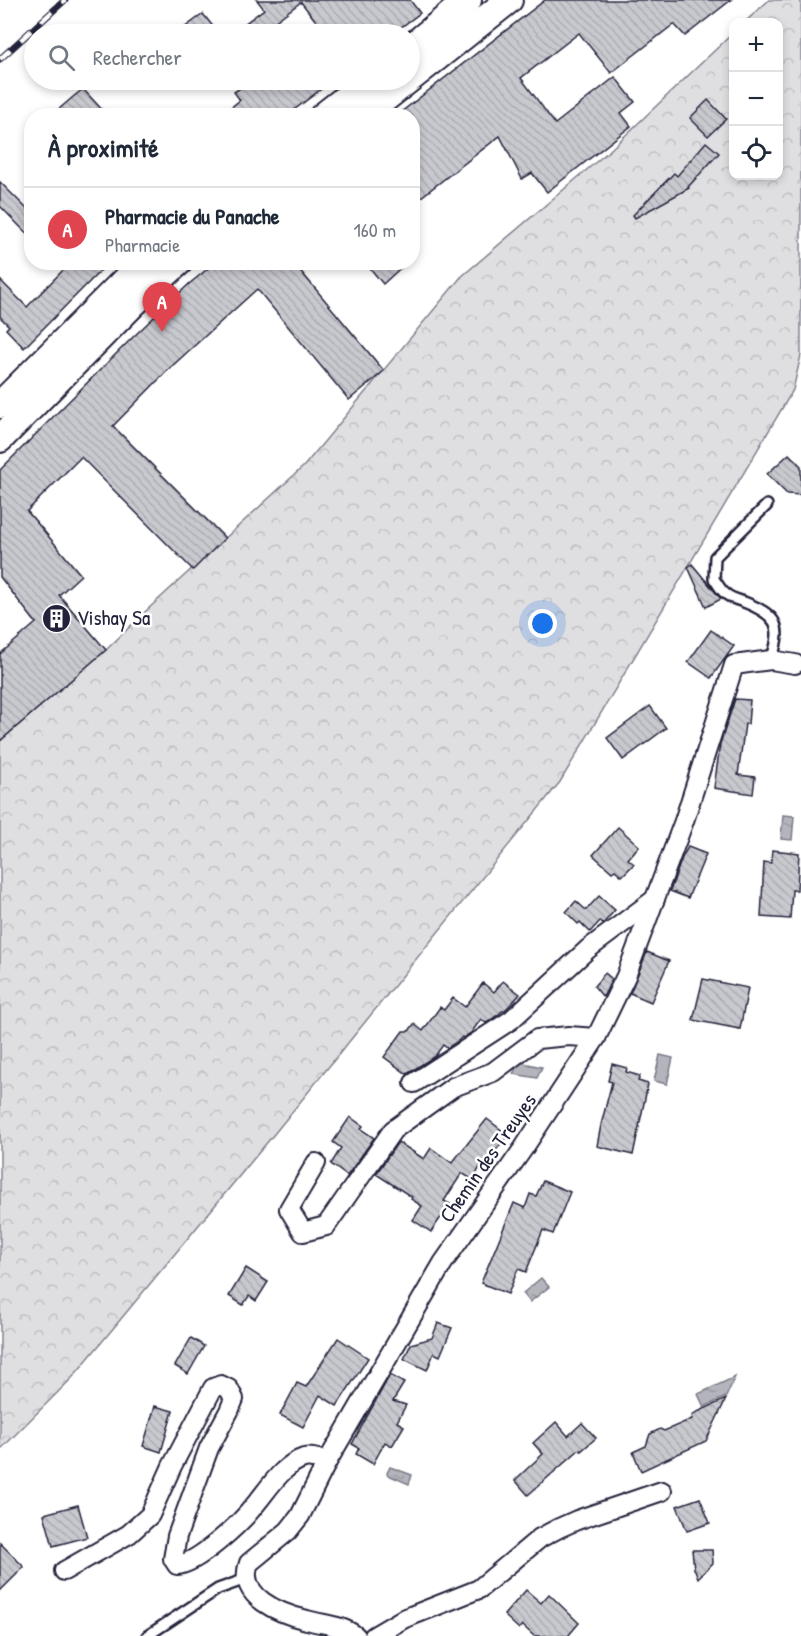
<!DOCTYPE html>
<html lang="fr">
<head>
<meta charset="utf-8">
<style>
	:root { --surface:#fff; --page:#f2f2f3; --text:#1f2937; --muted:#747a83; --line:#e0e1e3; --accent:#b45309 }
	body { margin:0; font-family:"Patrick Hand",sans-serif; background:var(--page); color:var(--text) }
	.controls { position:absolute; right:18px; top:18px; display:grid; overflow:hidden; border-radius:12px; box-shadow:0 3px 9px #0003 }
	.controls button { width:54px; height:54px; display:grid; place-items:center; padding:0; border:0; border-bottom:2px solid var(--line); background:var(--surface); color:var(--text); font:30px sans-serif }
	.you { position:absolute; left:543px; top:624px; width:21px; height:21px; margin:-15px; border:4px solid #fff; border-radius:50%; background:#1a73e8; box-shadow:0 0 0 9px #1a73e833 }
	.badge { display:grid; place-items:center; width:39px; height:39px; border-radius:50%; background:var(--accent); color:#fff; font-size:20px; font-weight:700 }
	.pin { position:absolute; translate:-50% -50px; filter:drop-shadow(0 2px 3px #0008) }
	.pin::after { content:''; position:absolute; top:32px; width:21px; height:18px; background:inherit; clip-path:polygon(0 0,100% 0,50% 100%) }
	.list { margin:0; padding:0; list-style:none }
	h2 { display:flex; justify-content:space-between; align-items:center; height:78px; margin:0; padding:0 24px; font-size:26px }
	h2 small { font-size:20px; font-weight:400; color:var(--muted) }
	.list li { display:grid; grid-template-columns:39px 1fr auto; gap:18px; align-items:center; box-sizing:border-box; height:84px; padding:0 24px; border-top:2px solid var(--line) }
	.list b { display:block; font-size:22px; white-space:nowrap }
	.list p { margin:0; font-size:20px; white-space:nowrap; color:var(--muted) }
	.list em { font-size:20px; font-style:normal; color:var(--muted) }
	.icon { flex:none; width:33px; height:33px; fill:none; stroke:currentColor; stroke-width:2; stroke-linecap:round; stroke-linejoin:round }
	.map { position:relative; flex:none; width:801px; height:1636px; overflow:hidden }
	.search { position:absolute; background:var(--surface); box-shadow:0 3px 9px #0003; left:24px; top:24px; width:396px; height:66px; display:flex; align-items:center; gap:15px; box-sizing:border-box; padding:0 21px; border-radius:33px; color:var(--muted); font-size:22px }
	.panel { position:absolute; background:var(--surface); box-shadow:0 3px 9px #0003; left:24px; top:108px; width:396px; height:162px; border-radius:24px }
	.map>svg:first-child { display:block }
	.forest { fill:url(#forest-crowns); stroke:#80808e; stroke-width:1.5 }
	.water { fill:url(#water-ripples); stroke:#7a7a88; stroke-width:1.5 }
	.building { fill:url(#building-back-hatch); stroke:#22223b; stroke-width:1.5 }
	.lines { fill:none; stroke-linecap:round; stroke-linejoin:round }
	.lane-casing { stroke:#22223b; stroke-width:14 }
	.street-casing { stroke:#22223b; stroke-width:22 }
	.secondary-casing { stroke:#22223b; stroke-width:30 }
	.lane { stroke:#fff; stroke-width:9 }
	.street { stroke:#fff; stroke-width:18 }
	.secondary { stroke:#fff; stroke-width:26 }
	.rail-casing { stroke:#22223b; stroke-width:7 }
	.rail { stroke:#fff; stroke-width:4.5; stroke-dasharray:14; stroke-linecap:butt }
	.labels { text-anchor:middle; stroke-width:5; stroke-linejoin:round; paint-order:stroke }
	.poi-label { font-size:21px; fill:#22223b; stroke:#fff; text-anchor:start }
	.street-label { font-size:21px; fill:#22223b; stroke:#fff }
</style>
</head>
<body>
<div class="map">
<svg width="801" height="1636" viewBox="0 0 801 1636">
	<defs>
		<pattern id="forest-crowns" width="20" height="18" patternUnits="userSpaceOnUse" patternTransform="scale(1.5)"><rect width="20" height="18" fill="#dfdfe2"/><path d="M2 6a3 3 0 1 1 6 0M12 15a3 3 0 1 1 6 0" fill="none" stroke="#bfbfc3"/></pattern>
		<pattern id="water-ripples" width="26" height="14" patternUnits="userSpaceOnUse" patternTransform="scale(1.5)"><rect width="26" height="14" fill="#b4b4bc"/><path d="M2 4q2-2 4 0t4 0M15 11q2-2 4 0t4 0" fill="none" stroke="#9a9aa2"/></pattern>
		<pattern id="building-back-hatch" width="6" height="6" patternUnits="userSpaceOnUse" patternTransform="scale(1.5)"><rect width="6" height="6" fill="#c8c8cf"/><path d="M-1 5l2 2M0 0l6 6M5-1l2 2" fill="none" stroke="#acacb3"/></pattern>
	</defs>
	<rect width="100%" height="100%" fill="#fff"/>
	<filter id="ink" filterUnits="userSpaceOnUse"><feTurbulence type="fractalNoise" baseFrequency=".0167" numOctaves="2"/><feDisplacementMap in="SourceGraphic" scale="12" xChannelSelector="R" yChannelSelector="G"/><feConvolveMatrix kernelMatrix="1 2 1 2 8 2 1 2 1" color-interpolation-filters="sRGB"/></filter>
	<g filter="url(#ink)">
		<!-- forest -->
		<polygon class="forest" points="769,0 801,0 801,355 793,390 560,782 270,1139 72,1378 0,1450 0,741 106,650 147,610 304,466 461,277 610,150 733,33 734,176 778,176 778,22 745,22"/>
		<!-- water -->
		<g class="water">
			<polygon points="783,815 794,816 792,840 781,839"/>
			<polygon points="660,1055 673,1058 667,1084 654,1081"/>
			<polygon points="519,1062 542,1067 537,1078 513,1074"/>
			<polygon points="541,1278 549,1287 530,1302 523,1293"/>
			<polygon points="735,1377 726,1397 704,1407 698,1394"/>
			<polygon points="390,1467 412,1475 409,1484 388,1475 387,1473"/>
		</g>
		<!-- building -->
		<g class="building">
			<polygon points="257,0 410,0 420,13 392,34 326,34 301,2 258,34 231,34 264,9"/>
			<polygon points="545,0 731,0 685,36 674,24 611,73 579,33 521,78 555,124 615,77 635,102 621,113 631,126 547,192 532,173 522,179 500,136 412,204 412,116 396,116"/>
			<polygon points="203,14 219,34 176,34"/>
			<polygon points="256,80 333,80 286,116 220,116 240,100 234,92 245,85 249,86"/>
			<polygon points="83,89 108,116 51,116 73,97"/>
			<polygon points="708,100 726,119 708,136 690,118"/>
			<polygon points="706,142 719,153 688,187 689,188 635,218 633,215 674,173 677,176"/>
			<polygon points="0,182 32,214 32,239 0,206"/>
			<polygon points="71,262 109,262 24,348 6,329 9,326 0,317 0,280 27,307"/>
			<polygon points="216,262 293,262 384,371 349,400 257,289 171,367 113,426 225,538 193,570 81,457 27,511 81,575 59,595 106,650 0,741 0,654 36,623 0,577 0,470 132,338 189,284"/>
			<polygon points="365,262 407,262 383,284"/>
			<polygon points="789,454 801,466 801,495 787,494 767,474"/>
			<polygon points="692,564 721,599 706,607 688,567"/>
			<polygon points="711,630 734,646 711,678 688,662"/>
			<polygon points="735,699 750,700 748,724 745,724 738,775 755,777 753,794 714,788 720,744"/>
			<polygon points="650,706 666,728 623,760 607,738"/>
			<polygon points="618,827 639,846 628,859 634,864 622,876 615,870 612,872 593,855"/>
			<polygon points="688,847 706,854 688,898 670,891 682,858"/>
			<polygon points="772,850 799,853 797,890 792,890 790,919 761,917 764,862 771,863"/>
			<polygon points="599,896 615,910 603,924 600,921 590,932 580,922 578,924 566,912 576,901 586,910"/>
			<polygon points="647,952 669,961 651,1002 630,993"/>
			<polygon points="605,973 612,979 603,997 594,986"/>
			<polygon points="703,979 748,988 740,1029 693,1020"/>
			<polygon points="503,981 520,994 513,1002 504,1011 502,1011 499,1014 486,1023 481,1019 471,1033 463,1038 462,1037 459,1040 447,1048 443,1045 435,1056 407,1074 384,1057 403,1031 409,1031 414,1024 423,1031 440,1007 444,1010 453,998 465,1007 483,983 494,992"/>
			<polygon points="612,1064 627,1068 626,1072 640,1076 638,1081 648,1084 633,1155 597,1146 601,1125 612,1082 608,1081"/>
			<polygon points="350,1117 363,1126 361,1129 374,1138 347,1176 331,1164 341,1148 333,1142"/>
			<polygon points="487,1119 508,1135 482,1168 480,1167 473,1180 462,1173 444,1201 450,1204 431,1232 413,1220 422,1206 411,1199 412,1197 376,1174 398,1142 424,1159 431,1148 452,1163"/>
			<polygon points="543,1181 570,1192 553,1234 543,1230 526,1272 518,1269 508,1294 481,1283 514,1203 525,1208 530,1194 536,1196"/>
			<polygon points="246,1268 268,1282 256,1301 249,1296 243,1305 229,1296"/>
			<polygon points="438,1323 452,1328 440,1356 434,1353 427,1370 404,1359 411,1344 432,1338"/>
			<polygon points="191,1338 204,1346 188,1374 175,1366"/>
			<polygon points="338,1338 368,1358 337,1406 320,1395 303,1427 280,1415 297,1383 306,1387"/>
			<polygon points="390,1375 404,1383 393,1401 406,1405 397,1422 404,1426 392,1446 385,1442 373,1464 356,1454 359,1448 352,1444"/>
			<polygon points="726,1399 706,1441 641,1471 633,1452 646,1446 650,1434 660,1429 664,1431 692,1419 693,1414"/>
			<polygon points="155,1406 173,1411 161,1452 143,1446"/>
			<polygon points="556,1422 568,1436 582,1423 596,1438 581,1451 580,1449 528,1495 515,1480 543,1454 533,1443"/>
			<polygon points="700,1498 710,1523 687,1531 677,1506"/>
			<polygon points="78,1505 87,1537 53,1546 44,1514"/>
			<polygon points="0,1543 24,1567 0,1591"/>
			<polygon points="692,1550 712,1550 713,1563 698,1578 695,1570 694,1569"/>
			<polygon points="526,1590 541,1603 549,1594 579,1623 568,1636 534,1636 522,1625 519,1629 504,1615"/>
		</g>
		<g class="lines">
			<defs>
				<g id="lane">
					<path d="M767,505L715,557L714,579C718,584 721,591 726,594C730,598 738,600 744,602C777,615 784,626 771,660"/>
					<polyline points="147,1636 218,1589 246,1579"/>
				</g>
				<g id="street">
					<polyline points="414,1083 511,1020 588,949 655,899"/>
					<polyline points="316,1163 289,1209 303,1232 326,1226 393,1130 453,1087 493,1072 537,1039 569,1036 596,1038"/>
					<path d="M64,1571L129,1534L150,1515L172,1466L213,1388L221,1385L229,1389L234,1399L229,1411L209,1448L177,1536L173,1559L177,1565C197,1564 241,1523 254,1506C268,1490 282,1465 304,1458C311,1456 320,1460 327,1462"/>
					<path d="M356,1636C342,1625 325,1625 307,1620C281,1614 236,1597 249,1563L288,1531L300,1516L327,1462L443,1263L523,1149L596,1038L626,976L684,821L734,665L771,660L795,664"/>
					<polyline points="374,1636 403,1619 479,1589 540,1538 559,1528 577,1520 662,1491"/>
				</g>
				<g id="secondary">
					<polyline points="410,48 468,0"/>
					<polyline points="323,116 369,80"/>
					<polyline points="363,116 509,0"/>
					<polyline points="0,405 118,287 146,262"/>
					<polyline points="0,439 133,304 179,262"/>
				</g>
			</defs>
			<!-- lane casing -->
			<use href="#lane" class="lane-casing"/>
			<!-- street casing -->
			<use href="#street" class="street-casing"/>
			<!-- secondary casing -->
			<use href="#secondary" class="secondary-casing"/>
			<!-- lane -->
			<use href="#lane" class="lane"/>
			<!-- street -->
			<use href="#street" class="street"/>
			<!-- secondary -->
			<use href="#secondary" class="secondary"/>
			<defs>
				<polyline id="rail" points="0,59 65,0"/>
			</defs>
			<!-- rail casing -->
			<use href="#rail" class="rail-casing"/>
			<!-- rail -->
			<use href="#rail" class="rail"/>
		</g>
	</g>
	<!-- icons -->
	<defs>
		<symbol id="building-disc" viewBox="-11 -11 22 22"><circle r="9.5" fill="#22223b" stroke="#fff"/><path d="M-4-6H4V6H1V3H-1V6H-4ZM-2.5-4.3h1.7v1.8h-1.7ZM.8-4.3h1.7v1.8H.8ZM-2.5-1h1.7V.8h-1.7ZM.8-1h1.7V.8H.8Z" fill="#fff"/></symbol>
	</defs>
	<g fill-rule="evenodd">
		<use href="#building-disc" x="40" y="602" width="33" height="33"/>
	</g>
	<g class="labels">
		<!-- poi labels -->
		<g class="poi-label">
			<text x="77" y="625">Vishay Sa</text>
		</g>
		<!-- street labels -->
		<g class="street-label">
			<text transform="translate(488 1158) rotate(-55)" y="7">Chemin des Treuyes</text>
		</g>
	</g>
</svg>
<div class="controls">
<button>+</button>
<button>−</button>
<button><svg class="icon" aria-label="locate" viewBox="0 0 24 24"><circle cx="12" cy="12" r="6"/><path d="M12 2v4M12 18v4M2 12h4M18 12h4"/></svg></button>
</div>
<div class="you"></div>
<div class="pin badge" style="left:162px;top:332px;background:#e0444e">A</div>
<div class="search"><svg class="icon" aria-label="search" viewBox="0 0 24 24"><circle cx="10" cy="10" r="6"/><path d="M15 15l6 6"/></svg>Rechercher</div>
<section class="panel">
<h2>À proximité<small></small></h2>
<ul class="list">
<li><span class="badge" style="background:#e0444e">A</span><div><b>Pharmacie du Panache</b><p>Pharmacie</p></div><em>160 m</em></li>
</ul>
</section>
</div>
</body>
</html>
